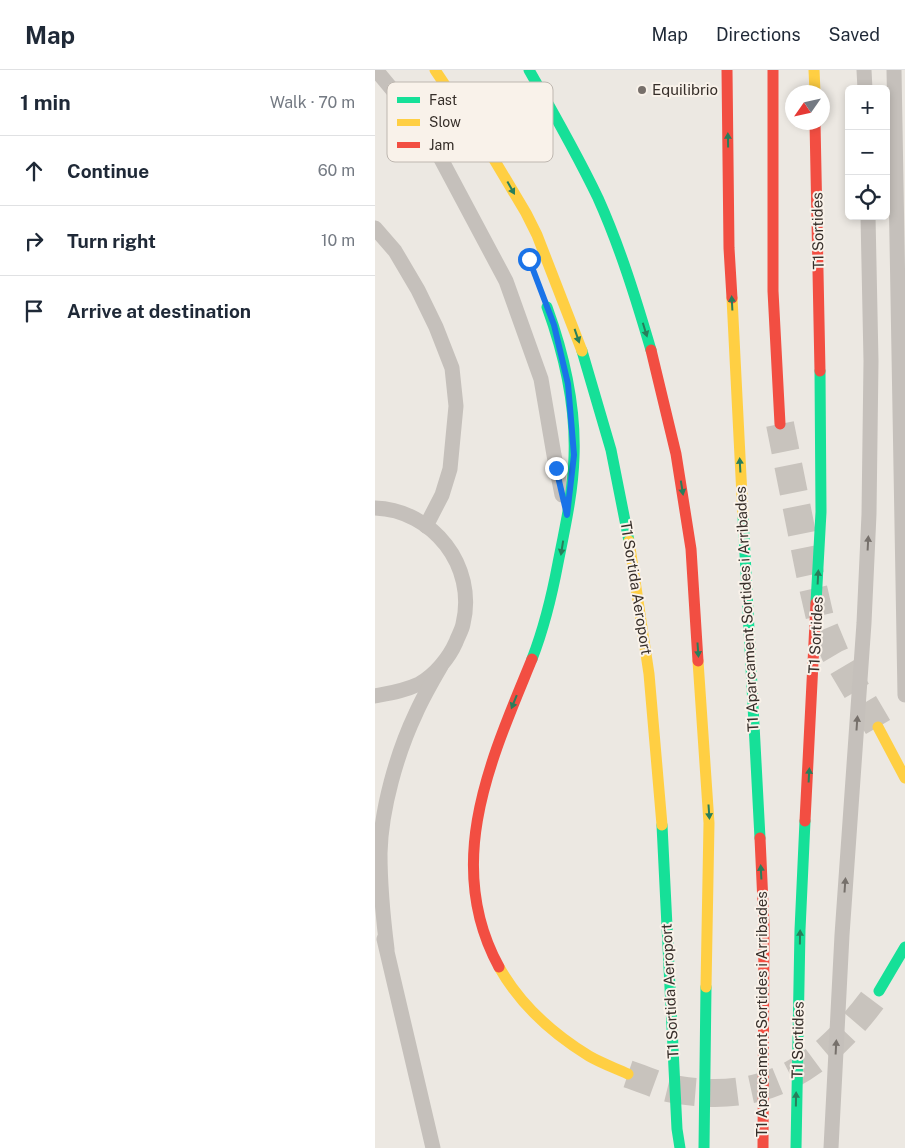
<!DOCTYPE html>
<html lang="en">
<head>
<meta charset="utf-8">
<style>
	:root { --surface:#fff; --page:#f2f2f3; --text:#1f2937; --muted:#747a83; --line:#e0e1e3 }
	body { margin:0; font-family:"Public Sans",sans-serif; background:var(--page); color:var(--text) }
	.controls { position:absolute; right:15px; top:15px; display:grid; overflow:hidden; border-radius:8px; box-shadow:0 2px 8px #0003 }
	.controls button { width:45px; height:45px; display:grid; place-items:center; padding:0; border:0; border-bottom:1px solid var(--line); background:var(--surface); color:var(--text); font:25px sans-serif }
	.compass { position:absolute; left:410px; top:15px; width:45px; height:45px; border-radius:50%; background:var(--surface); box-shadow:0 2px 8px #0003; rotate:236deg }
	.stop { position:absolute; width:15px; height:15px; margin:-11px; border:4px solid #1a73e8; border-radius:50%; background:#fff }
	.stop.end { background:#1a73e8; border-color:#fff; box-shadow:0 1px 5px #0008 }
	.list { margin:0; padding:0; list-style:none }
	h2 { display:flex; justify-content:space-between; align-items:center; height:65px; margin:0; padding:0 20px; font-size:21px }
	h2 small { font-size:16px; font-weight:400; color:var(--muted) }
	.list li { display:grid; grid-template-columns:32px 1fr auto; gap:15px; align-items:center; box-sizing:border-box; height:70px; padding:0 20px; border-top:1px solid var(--line) }
	.list b { display:block; font-size:19px; white-space:nowrap }
	.list em { font-size:16px; font-style:normal; color:var(--muted) }
	.icon { flex:none; width:28px; height:28px; fill:none; stroke:currentColor; stroke-width:2; stroke-linecap:round; stroke-linejoin:round }
	.map { position:relative; flex:none; width:530px; height:1078px; overflow:hidden }
	header { display:flex; align-items:center; gap:30px; box-sizing:border-box; height:70px; padding:0 25px; background:var(--surface); border-bottom:1px solid var(--line) }
	header strong { font-size:24px }
	nav { display:flex; gap:28px; margin-inline-start:auto; font-size:18px }
	main { display:flex }
	aside { flex:1; background:var(--surface) }
	.map>svg:first-child { display:block }
	.lines { fill:none; stroke-linecap:round; stroke-linejoin:round }
	.primary-tunnel { stroke:#c8c3bd; stroke-width:28; stroke-dasharray:28 14; stroke-linecap:butt }
	.lane { stroke:#c5c0bb; stroke-width:15 }
	.fast { stroke:#16e098; stroke-width:11 }
	.slow { stroke:#ffcf43; stroke-width:11 }
	.jam { stroke:#f24e42; stroke-width:11 }
	.oneway { fill:#287e5b }
	.oneway2 { fill:#76706b }
	.route { stroke:#1a73e8; stroke-width:6 }
	.poi-dot { fill:#766f6a; stroke:#f9f2ea; stroke-width:2 }
	.labels { text-anchor:middle; stroke-width:4; stroke-linejoin:round; paint-order:stroke }
	.poi-label { font-size:15px; fill:#362e29; stroke:#f9f2ea; text-anchor:start }
	.street-label { font-size:15px; fill:#362e29; stroke:#f9f2ea }
	.key { fill:#f9f2ea; stroke:#beb7b0; stroke-width:1 }
	.key-label { font-size:14px; fill:#362e29 }
</style>
</head>
<body>
<header>
<strong>Map</strong>
<nav><a>Map</a><a>Directions</a><a>Saved</a></nav>
</header>
<main>
<aside>
<h2>1 min<small>Walk · 70 m</small></h2>
<ul class="list">
<li><svg class="icon" aria-label="ahead" viewBox="0 0 24 24"><path d="M12 20V5M6 11l6-6 6 6"/></svg><div><b>Continue</b></div><em>60 m</em></li>
<li><svg class="icon" aria-label="right" viewBox="0 0 24 24"><path d="M7 20v-9h11M14 6l5 5-5 5"/></svg><div><b>Turn right</b></div><em>10 m</em></li>
<li><svg class="icon" aria-label="arrive" viewBox="0 0 24 24"><path d="M6 21V4h12l-3 4 3 4H6"/></svg><div><b>Arrive at destination</b></div></li>
</ul>
</aside>
<div class="map">
<svg width="530" height="1078" viewBox="0 0 530 1078">
	<rect width="100%" height="100%" fill="#ece8e2"/>
	<g class="lines">
		<!-- primary-tunnel -->
		<g class="primary-tunnel">
			<polyline points="405,354 435,504 445,548 460,584 503,657"/>
			<path d="M253,1004C265,1008 277,1013 289,1017C303,1021 320,1022 335,1023C413,1025 461,980 504,921"/>
		</g>
		<!-- lane -->
		<g class="lane">
			<polyline points="1,0 50,59 131,211 166,309 179,385 187,425"/>
			<polyline points="489,0 490,19"/>
			<polyline points="519,0 530,625"/>
			<polyline points="0,158 20,181 43,220 61,257 77,298 81,336 75,399 67,425 51,456"/>
			<path d="M0,438C58,440 102,496 88,554C87,560 83,566 81,572C74,588 60,605 44,614C29,621 16,623 0,626"/>
			<polyline points="9,869 58,1078"/>
			<path d="M12,879C8,847 5,815 5,783C6,739 22,683 41,643C48,627 57,612 66,596"/>
			<polyline points="456,1078 467,865 489,553 494,444 496,291 493,146"/>
		</g>
		<!-- fast -->
		<g class="fast">
			<path d="M154,0C178,42 202,84 223,128C245,177 261,229 276,280"/>
			<polyline points="207,281 236,380 254,471"/>
			<polyline points="368,446 385,768"/>
			<polyline points="441,533 446,442 445,301"/>
			<path d="M157,589C169,558 177,525 183,493C190,458 198,422 199,387C201,336 189,284 172,237"/>
			<polyline points="287,755 302,1059 305,1078"/>
			<polyline points="504,921 530,877"/>
			<polyline points="329,1078 331,917"/>
			<polyline points="421,1078 425,860 430,751"/>
		</g>
		<!-- slow -->
		<g class="slow">
			<polyline points="60,0 114,81 151,143 162,165 207,281"/>
			<polyline points="439,0 440,22"/>
			<polyline points="357,228 368,446"/>
			<polyline points="254,471 274,604 287,755"/>
			<polyline points="323,591 334,753 331,917"/>
			<polyline points="503,657 530,708"/>
			<path d="M124,897C145,934 178,964 214,986C226,993 240,998 253,1004"/>
		</g>
		<!-- jam -->
		<g class="jam">
			<polyline points="352,0 354,178 357,228"/>
			<polyline points="398,0 398,221 405,354"/>
			<polyline points="440,52 445,301"/>
			<polyline points="276,280 301,384 316,479 323,591"/>
			<polyline points="430,751 441,533"/>
			<polyline points="385,768 389,855 388,1078"/>
			<path d="M124,897C67,793 117,687 157,589"/>
		</g>
	</g>
	<!-- one-way arrows -->
	<defs><path id="oneway-solid" d="M-6-.8H1V-3.2L6.5 0L1 3.2V.8H-6Z" transform="scale(1.25)"/></defs>
	<g class="oneway">
		<use href="#oneway-solid" transform="translate(353 70) rotate(-91)"/>
		<use href="#oneway-solid" transform="translate(136 118) rotate(61)"/>
		<use href="#oneway-solid" transform="translate(357 233) rotate(-93)"/>
		<use href="#oneway-solid" transform="translate(270 260) rotate(73)"/>
		<use href="#oneway-solid" transform="translate(202 266) rotate(71)"/>
		<use href="#oneway-solid" transform="translate(365 395) rotate(-93)"/>
		<use href="#oneway-solid" transform="translate(307 418) rotate(81)"/>
		<use href="#oneway-solid" transform="translate(187 478) rotate(99)"/>
		<use href="#oneway-solid" transform="translate(443 507) rotate(-87)"/>
		<use href="#oneway-solid" transform="translate(323 580) rotate(86)"/>
		<use href="#oneway-solid" transform="translate(139 632) rotate(112)"/>
		<use href="#oneway-solid" transform="translate(434 705) rotate(-87)"/>
		<use href="#oneway-solid" transform="translate(334 742) rotate(86)"/>
		<use href="#oneway-solid" transform="translate(386 802) rotate(-93)"/>
		<use href="#oneway-solid" transform="translate(425 867) rotate(-89)"/>
		<use href="#oneway-solid" transform="translate(421 1029) rotate(-89)"/>
	</g>
	<g class="oneway2">
		<use href="#oneway-solid" transform="translate(493 473) rotate(-87)"/>
		<use href="#oneway-solid" transform="translate(482 653) rotate(-86)"/>
		<use href="#oneway-solid" transform="translate(470 815) rotate(-86)"/>
		<use href="#oneway-solid" transform="translate(461 977) rotate(-87)"/>
	</g>
	<g class="lines">
		<!-- route -->
		<polyline class="route" points="154,189 179,255 193,314 199,385 192,445 181,398"/>
	</g>
	<!-- markers -->
	<circle class="poi-dot" cx="267" cy="20" r="5"/>
	<g class="labels">
		<!-- poi labels -->
		<g class="poi-label">
			<text x="277" y="25">Equilibrio</text>
		</g>
		<!-- street labels -->
		<g class="street-label">
			<text transform="translate(443 161) rotate(-91)" y="5">T1 Sortides</text>
			<text transform="translate(261 518) rotate(81)" y="5">T1 Sortida Aeroport</text>
			<text transform="translate(372 539) rotate(-93)" y="5">T1 Aparcament Sortides i Arribades</text>
			<text transform="translate(441 565) rotate(-87)" y="5">T1 Sortides</text>
			<text transform="translate(295 921) rotate(-93)" y="5">T1 Sortida Aeroport</text>
			<text transform="translate(387 944) rotate(-90)" y="5">T1 Aparcament Sortides i Arribades</text>
			<text transform="translate(423 970) rotate(-89)" y="5">T1 Sortides</text>
		</g>
	</g>
	<!-- legend -->
	<rect x="12" y="12" width="166" height="80" rx="8" class="key"/>
	<rect x="22" y="27" width="23" height="6" fill="#16e098"/>
	<rect x="22" y="49" width="23" height="7" fill="#ffcf43"/>
	<rect x="22" y="72" width="23" height="6" fill="#f24e42"/>
	<g class="key-label">
		<text x="54" y="35">Fast</text>
		<text x="54" y="57">Slow</text>
		<text x="54" y="80">Jam</text>
	</g>
</svg>
<div class="controls">
<button>+</button>
<button>−</button>
<button><svg class="icon" aria-label="locate" viewBox="0 0 24 24"><circle cx="12" cy="12" r="6"/><path d="M12 2v4M12 18v4M2 12h4M18 12h4"/></svg></button>
</div>
<svg class="compass" viewBox="-18 -18 36 36"><path d="M0-13l5 13h-10z" fill="#e53935"/><path d="M0 13l5-13h-10z" fill="#747a83"/></svg>
<div class="stop" style="left:154px;top:189px"></div>
<div class="stop end" style="left:181px;top:398px"></div>
</div>
</main>
</body>
</html>
